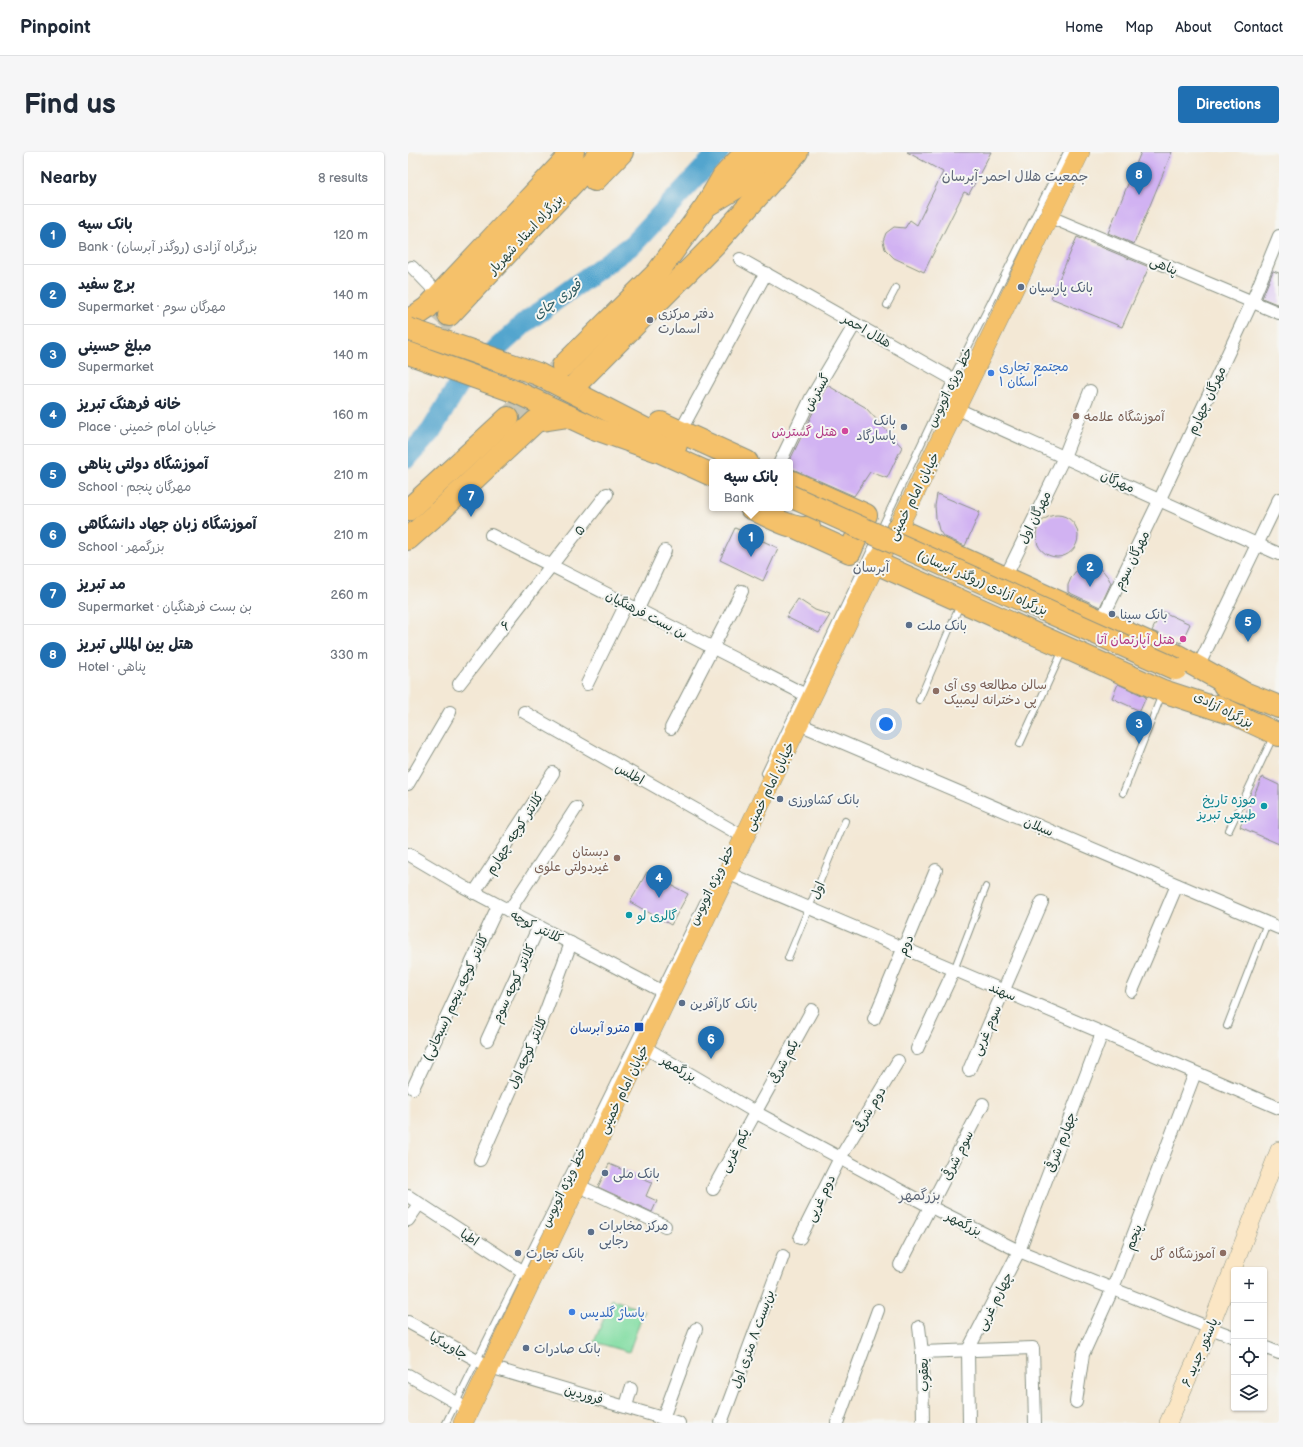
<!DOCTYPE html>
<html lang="en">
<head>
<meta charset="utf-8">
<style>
	:root { --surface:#fff; --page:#f6f6f7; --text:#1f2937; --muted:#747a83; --line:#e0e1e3; --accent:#1f6fb2 }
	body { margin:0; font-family:"Balsamiq Sans","Playpen Sans Arabic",sans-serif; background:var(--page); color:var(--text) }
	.controls { position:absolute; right:12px; bottom:12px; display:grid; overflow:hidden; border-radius:4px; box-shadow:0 1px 3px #0004 }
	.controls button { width:36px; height:36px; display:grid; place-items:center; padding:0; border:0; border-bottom:1px solid var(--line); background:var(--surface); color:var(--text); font:20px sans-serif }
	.you { position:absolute; left:478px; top:572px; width:14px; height:14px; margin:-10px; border:3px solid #fff; border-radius:50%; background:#1a73e8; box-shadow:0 0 0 6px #1a73e833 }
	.badge { display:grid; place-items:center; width:26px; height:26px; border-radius:50%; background:var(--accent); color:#fff; font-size:13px; font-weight:700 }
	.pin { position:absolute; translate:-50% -33px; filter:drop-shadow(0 1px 2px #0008) }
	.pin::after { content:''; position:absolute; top:21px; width:14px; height:12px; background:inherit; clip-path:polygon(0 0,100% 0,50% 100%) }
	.popup { position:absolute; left:301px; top:307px; width:84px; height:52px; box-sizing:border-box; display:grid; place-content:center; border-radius:4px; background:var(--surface); filter:drop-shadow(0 1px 3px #0005); font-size:13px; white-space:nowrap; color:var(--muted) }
	.popup b { font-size:15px; color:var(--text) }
	.popup::after { content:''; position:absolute; left:50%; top:100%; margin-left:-8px; border:8px solid transparent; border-top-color:var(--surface) }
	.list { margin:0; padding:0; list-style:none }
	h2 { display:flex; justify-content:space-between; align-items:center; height:52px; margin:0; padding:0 16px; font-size:17px }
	h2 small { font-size:13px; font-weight:400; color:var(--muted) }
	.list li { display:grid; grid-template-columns:26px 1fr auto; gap:12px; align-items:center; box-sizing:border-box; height:60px; padding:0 16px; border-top:1px solid var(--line) }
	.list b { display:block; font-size:15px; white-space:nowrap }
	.list p { margin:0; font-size:13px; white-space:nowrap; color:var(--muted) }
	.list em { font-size:13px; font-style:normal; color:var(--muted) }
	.icon { flex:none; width:22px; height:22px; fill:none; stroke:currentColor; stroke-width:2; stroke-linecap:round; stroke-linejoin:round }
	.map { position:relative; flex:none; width:871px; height:1271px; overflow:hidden; border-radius:4px }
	header { display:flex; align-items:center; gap:24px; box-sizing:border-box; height:56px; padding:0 20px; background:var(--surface); border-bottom:1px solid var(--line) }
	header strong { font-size:19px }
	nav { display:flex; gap:22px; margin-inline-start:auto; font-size:14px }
	.intro { display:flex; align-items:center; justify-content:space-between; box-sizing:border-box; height:96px; padding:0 24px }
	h1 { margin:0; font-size:28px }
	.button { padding:10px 18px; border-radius:4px; background:var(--accent); color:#fff; font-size:14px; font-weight:700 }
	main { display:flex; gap:24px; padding:0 24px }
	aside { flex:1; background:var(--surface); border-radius:4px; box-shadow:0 1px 3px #0004 }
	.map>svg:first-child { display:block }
	.green { fill:#82dda3; stroke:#508d6c }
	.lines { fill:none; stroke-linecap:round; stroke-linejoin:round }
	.river { stroke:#53a5ce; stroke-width:21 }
	.building { fill:#d1b2f2 }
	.highway-tunnel { stroke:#c9c6b5; stroke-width:22; stroke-dasharray:22 11; stroke-linecap:butt }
	.lane-casing { stroke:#899284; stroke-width:8 }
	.street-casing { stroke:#899284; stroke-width:14 }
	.secondary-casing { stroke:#899284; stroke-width:18 }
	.primary-casing { stroke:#899284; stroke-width:20 }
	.highway-casing { stroke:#899284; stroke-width:24 }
	.lane { stroke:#fff; stroke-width:6 }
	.street { stroke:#fff; stroke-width:12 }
	.secondary { stroke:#fbe6c4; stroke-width:17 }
	.primary { stroke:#f5c16b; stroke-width:19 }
	.highway { stroke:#f5c16b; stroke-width:22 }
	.highway-bridge-casing { stroke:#899284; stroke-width:24; stroke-linecap:butt }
	.highway-bridge { stroke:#f5c16b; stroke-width:22 }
	.service-dot { fill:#5c6f8a; stroke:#f6f6f2; stroke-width:1.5 }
	.worship-dot { fill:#6b7280; stroke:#f6f6f2; stroke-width:1.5 }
	.shop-dot { fill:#3f7fe0; stroke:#f6f6f2; stroke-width:1.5 }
	.education-dot { fill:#8d6e63; stroke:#f6f6f2; stroke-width:1.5 }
	.hotel-dot { fill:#d1479c; stroke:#f6f6f2; stroke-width:1.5 }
	.culture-dot { fill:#0f9aa8; stroke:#f6f6f2; stroke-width:1.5 }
	.transit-dot { fill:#1a4fb4; stroke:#f6f6f2; stroke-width:1.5 }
	.labels { text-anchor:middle; stroke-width:4; stroke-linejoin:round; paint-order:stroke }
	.street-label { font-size:13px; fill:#1f3d34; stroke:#f6f6f2 }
	.service-label { font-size:13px; fill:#4e5e75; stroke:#f6f6f2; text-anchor:start }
	.worship-label { font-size:13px; fill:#5b616d; stroke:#f6f6f2; text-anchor:start }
	.shop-label { font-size:13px; fill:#366cbe; stroke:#f6f6f2; text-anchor:start }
	.education-label { font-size:13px; fill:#785e54; stroke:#f6f6f2; text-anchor:start }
	.hotel-label { font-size:13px; fill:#b23c85; stroke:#f6f6f2; text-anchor:end }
	.culture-label { font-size:13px; fill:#0d838f; stroke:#f6f6f2; text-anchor:end }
	.transit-label { font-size:13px; fill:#164399; stroke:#f6f6f2; text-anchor:end }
	.neighbourhood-label { font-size:14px; fill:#5d6676; stroke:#f6f6f2 }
	.water-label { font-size:14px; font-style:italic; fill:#2f5c62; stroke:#f6f6f2 }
</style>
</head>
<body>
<header>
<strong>Pinpoint</strong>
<nav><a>Home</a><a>Map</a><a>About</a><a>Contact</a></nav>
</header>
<div class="intro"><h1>Find us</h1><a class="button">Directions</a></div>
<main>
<aside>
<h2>Nearby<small>8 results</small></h2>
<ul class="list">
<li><span class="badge">1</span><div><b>بانک سپه</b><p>Bank · بزرگراه آزادی (روگذر آبرسان)</p></div><em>120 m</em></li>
<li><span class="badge">2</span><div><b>برج سفید</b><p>Supermarket · مهرگان سوم</p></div><em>140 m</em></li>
<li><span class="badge">3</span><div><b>مبلغ حسینی</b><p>Supermarket</p></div><em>140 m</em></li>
<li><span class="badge">4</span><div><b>خانه فرهنگ تبریز</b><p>Place · خیابان امام خمینی</p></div><em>160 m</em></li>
<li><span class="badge">5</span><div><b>آموزشگاه دولتی پناهی</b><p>School · مهرگان پنجم</p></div><em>210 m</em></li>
<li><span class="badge">6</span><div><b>آموزشگاه زبان جهاد دانشگاهی</b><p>School · بزرگمهر</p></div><em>210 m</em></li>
<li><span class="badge">7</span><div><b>مد تبریز</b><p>Supermarket · بن بست فرهنگیان</p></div><em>260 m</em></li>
<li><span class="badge">8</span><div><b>هتل بین المللی تبریز</b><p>Hotel · پناهی</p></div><em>330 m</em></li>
</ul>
</aside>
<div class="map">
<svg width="871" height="1271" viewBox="0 0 871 1271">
	<rect width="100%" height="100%" fill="#f6f6f2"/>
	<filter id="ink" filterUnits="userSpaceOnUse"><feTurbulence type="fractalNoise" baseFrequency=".025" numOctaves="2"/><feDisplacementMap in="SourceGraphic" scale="8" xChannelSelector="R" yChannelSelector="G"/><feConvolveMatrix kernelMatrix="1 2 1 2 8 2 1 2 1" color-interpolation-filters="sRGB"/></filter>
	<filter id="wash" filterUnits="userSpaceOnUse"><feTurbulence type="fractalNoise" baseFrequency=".012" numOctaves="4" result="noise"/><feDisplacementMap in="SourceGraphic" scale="16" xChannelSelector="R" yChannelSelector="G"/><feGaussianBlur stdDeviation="0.9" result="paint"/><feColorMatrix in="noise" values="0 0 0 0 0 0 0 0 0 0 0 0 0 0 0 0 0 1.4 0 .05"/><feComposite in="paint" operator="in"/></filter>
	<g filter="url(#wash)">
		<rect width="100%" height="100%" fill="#f3e8d5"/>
		<!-- green -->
		<polygon class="green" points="204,1147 236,1159 221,1200 186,1190"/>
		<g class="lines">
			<!-- river -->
			<polyline class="river" points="0,305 23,279 52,230 119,169 225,92 311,0"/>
		</g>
		<g id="blocks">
			<!-- building -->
			<g class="building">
				<polygon points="499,0 583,0 561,42 556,40 516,120 486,106 477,97 475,89 478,81 486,75 497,76 502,68 509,73 535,20"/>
				<polygon points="733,0 764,0 726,92 700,81"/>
				<polygon points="669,85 741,115 714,175 643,146"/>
				<polygon points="865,119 871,121 871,153 854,146"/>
				<polygon points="419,233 457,255 494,295 479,326 462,320 446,344 387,318 382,317 382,308 411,248"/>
				<polygon points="529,342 572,360 557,394 535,384 531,378 528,366 527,354"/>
				<circle cx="649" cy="384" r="21"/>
				<polygon points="327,376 370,396 355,429 312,408"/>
				<polygon points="681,414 689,416 695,419 700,425 703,431 692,455 660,440 660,433 663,426 667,420 674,416"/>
				<polygon points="390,447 407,458 422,463 411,481 378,465"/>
				<polygon points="753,459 782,472 773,491 744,479"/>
				<polygon points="710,532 738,545 732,559 704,546"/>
				<polygon points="854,625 871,633 871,692 832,675"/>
				<polygon points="239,720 280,742 263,773 222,750"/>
				<polygon points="201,1012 244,1030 238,1044 249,1049 244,1060 190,1035"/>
			</g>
		</g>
	</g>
	<g filter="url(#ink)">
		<use href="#blocks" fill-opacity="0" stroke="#899284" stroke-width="1"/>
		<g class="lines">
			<!-- highway-tunnel -->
			<g class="highway-tunnel">
				<polyline points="10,198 41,163"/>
				<polyline points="100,266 154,214"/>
			</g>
			<defs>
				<g id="lane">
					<polyline points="479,153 488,136"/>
					<polyline points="511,548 552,453"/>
					<polyline points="612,592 655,498"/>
					<polyline points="357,621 544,227 659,0"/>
					<polyline points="715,641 754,542"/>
					<polyline points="821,678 865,585"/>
					<polyline points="380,806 437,669"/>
					<polyline points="546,818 578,735"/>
					<polyline points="819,874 859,771"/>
					<polyline points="38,1271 295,750"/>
				</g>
				<g id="street">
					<polyline points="642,65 871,161"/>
					<polyline points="332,107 559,235"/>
					<polyline points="4,115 31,143"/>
					<polyline points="549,257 871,402"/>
					<polyline points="272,280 358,121"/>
					<polyline points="372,310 403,246 447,172"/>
					<polyline points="83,383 394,541 403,548"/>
					<polyline points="597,426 656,305 682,239"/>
					<polyline points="230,457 257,399"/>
					<polyline points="693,469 752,347 844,150 871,84"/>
					<polyline points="790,515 871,347"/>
					<polyline points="51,532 199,342"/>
					<polyline points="179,532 218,452"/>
					<polyline points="116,560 329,681 336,687"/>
					<polyline points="391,572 871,776"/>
					<polyline points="263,576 334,439"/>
					<polyline points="0,632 42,560"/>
					<polyline points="0,702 56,735 261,843"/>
					<polyline points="319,721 871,956"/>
					<polyline points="66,741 145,621"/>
					<polyline points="101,759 168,656"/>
					<polyline points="724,839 769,733"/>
					<polyline points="466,867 528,718"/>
					<polyline points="79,888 131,774"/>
					<polyline points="236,895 347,960 523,1055 611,1099 802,1176 826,1185"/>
					<polyline points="509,897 546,818"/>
					<polyline points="561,918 634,750"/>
					<polyline points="5,936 90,754"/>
					<polyline points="72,1008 137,861 163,791"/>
					<polyline points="169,1033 257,1074"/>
					<polyline points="305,1037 404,858"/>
					<polyline points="0,1044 125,1126"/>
					<polyline points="0,1068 11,1052"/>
					<polyline points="392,1086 432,1006 490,909"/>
					<polyline points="492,1113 575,952"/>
					<polyline points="0,1170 82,1215 271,1271"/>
					<polyline points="511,1175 514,1200 515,1271"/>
					<polyline points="856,1195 871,1201"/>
					<polyline points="514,1200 625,1196 627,1271"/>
					<polyline points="0,1223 61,1258"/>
					<polyline points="668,1250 675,1202 705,1136 787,921"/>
					<polyline points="218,1254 223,1237"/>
					<polyline points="255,1266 288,1177"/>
					<polyline points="313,1271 375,1104"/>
					<polyline points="429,1271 470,1158"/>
					<polyline points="561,1271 560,1198 611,1099 694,881"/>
				</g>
				<polyline id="secondary" points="760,1271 802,1176 871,998"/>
				<polyline id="primary" points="55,1271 468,411 489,377 503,349 672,0"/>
				<g id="highway">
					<polyline points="187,28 214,0"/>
					<polyline points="301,52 331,34 364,0"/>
					<polyline points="41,163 194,0"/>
					<polyline points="0,169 19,156 165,0"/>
					<polyline points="155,214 249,121 298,54 315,25 338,0"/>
					<polyline points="130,222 268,293"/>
					<polyline points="162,238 307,92 389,0"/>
					<polyline points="108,240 188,277 253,300 304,323"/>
					<polyline points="253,271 339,310"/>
					<polyline points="382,329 458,363 442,400 387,375"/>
					<path d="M343,356C357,362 387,380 401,375"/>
					<polyline points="0,358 100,266"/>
					<polyline points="489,377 770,504 831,538"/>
					<polyline points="0,387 34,357 128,269 160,264"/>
					<polyline points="468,411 755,539 822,561"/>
					<polyline points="816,533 871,555"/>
					<polyline points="809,554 871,583"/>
				</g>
			</defs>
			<!-- lane casing -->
			<use href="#lane" class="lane-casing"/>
			<!-- street casing -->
			<use href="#street" class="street-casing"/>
			<!-- secondary casing -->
			<use href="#secondary" class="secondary-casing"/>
			<!-- primary casing -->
			<use href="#primary" class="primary-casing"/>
			<!-- highway casing -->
			<use href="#highway" class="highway-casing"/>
			<!-- lane -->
			<use href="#lane" class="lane"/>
			<!-- street -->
			<use href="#street" class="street"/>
			<!-- secondary -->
			<use href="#secondary" class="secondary"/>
			<!-- primary -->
			<use href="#primary" class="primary"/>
			<!-- highway -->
			<use href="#highway" class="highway"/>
			<defs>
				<g id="highway-bridge">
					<polyline points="0,177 130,222"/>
					<polyline points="0,201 108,240"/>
					<polyline points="382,344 768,517"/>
				</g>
			</defs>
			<!-- highway-bridge casing -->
			<use href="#highway-bridge" class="highway-bridge-casing"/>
			<!-- highway-bridge -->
			<use href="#highway-bridge" class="highway-bridge"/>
		</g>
	</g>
	<!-- markers -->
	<g class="service-dot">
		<circle cx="613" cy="135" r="4"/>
		<circle cx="496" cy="275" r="4"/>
		<circle cx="704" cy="462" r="4"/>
		<circle cx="501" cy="473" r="4"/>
		<circle cx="372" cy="647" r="4"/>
		<circle cx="274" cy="851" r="4"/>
		<circle cx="197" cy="1021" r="4"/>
		<circle cx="183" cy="1080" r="4"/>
		<circle cx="110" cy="1101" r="4"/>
		<circle cx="118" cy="1196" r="4"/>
	</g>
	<circle class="worship-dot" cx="242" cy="168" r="4"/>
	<g class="shop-dot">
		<circle cx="583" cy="221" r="4"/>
		<circle cx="164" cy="1160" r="4"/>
	</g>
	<g class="education-dot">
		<circle cx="668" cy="264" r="4"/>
		<circle cx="528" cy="539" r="4"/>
		<circle cx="209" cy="706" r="4"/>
		<circle cx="815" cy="1101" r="4"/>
	</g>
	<g class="hotel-dot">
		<circle cx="437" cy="279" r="4"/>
		<circle cx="775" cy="487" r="4"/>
	</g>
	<g class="culture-dot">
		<circle cx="856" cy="654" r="4"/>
		<circle cx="221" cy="763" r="4"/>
	</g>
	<rect class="transit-dot" x="226" y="870" width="10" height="10" rx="2"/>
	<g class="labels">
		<!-- street labels -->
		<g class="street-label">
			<text transform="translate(117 82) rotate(-47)" y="5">بزرگراه استاد شهریار</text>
			<text transform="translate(756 113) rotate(23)" y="5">پناهی</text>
			<text transform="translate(459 178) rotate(30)" y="5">هلال احمر</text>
			<text transform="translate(541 235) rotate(-64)" y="5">خط ویژه اتوبوس</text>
			<text transform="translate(408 240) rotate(-61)" y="5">گسترش</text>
			<text transform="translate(798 248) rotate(-65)" y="5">مهرگان چهارم</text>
			<text transform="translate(710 329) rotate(24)" y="5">مهرگان</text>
			<text transform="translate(505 344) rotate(-63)" y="5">خیابان امام خمینی</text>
			<text transform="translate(626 365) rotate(-64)" y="5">مهرگان اول</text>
			<text transform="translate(171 378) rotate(-52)" y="5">۵</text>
			<text transform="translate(723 408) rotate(-64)" y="5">مهرگان سوم</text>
			<text transform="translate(575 430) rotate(24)" y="5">بزرگراه آزادی (روگذر آبرسان)</text>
			<text transform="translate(239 462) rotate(27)" y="5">بن بست فرهنگیان</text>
			<text transform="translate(97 473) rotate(-52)" y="5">۶</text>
			<text transform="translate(816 557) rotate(27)" y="5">بزرگراه آزادی</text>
			<text transform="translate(222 621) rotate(29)" y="5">اطلس</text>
			<text transform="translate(361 634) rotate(-64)" y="5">خیابان امام خمینی</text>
			<text transform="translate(631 674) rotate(23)" y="5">سبلان</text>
			<text transform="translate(106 681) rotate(-57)" y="5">کلانتر کوچه چهارم</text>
			<text transform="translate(303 733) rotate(-64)" y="5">خط ویژه اتوبوس</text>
			<text transform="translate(409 738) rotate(-67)" y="5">اول</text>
			<text transform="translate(129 774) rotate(27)" y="5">کلانتر کوچه</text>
			<text transform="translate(497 793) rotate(-67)" y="5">دوم</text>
			<text transform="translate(105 831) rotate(-65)" y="5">کلانتر کوچه سوم</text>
			<text transform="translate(595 839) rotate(23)" y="5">سهند</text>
			<text transform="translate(47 845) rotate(-65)" y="5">کلانتر کوچه پنجم (سبحانی)</text>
			<text transform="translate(578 878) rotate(-66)" y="5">سوم غربی</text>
			<text transform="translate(119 900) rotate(-66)" y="5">کلانتر کوچه اول</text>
			<text transform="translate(375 909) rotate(-61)" y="5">یکم شرقی</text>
			<text transform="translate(271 916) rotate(31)" y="5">بزرگمهر</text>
			<text transform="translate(215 937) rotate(-64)" y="5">خیابان امام خمینی</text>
			<text transform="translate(461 957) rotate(-59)" y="5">دوم شرقی</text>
			<text transform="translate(652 990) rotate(-69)" y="5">چهارم شرقی</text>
			<text transform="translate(326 998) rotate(-62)" y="5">یکم غربی</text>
			<text transform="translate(549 1003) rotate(-63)" y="5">سوم شرقی</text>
			<text transform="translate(155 1035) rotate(-64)" y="5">خط ویژه اتوبوس</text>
			<text transform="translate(412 1046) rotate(-64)" y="5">دوم غربی</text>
			<text transform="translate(556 1071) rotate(27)" y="5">بزرگمهر</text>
			<text transform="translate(62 1085) rotate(33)" y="5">اطبا</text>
			<text transform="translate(725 1085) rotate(-69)" y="5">پنجم</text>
			<text transform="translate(586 1149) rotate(-63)" y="5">چهارم غربی</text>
			<text transform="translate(344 1187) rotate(-70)" y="5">بن‌بست ۸ متری اول</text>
			<text transform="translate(41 1193) rotate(29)" y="5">جاویدکیا</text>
			<text transform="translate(791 1200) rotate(-67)" y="5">پاستور جدید ۶</text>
			<text transform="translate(515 1223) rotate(-91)" y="5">یعقوب</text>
			<text transform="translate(176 1242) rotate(16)" y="5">فروردین</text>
		</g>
		<!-- service labels -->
		<g class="service-label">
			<text x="621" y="140">بانک پارسیان</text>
			<text x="488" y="273" text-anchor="end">بانک<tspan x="488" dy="15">پاسارگاد</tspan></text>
			<text x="712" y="467">بانک سینا</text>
			<text x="509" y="478">بانک ملت</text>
			<text x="380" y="652">بانک کشاورزی</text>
			<text x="282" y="856">بانک کارآفرین</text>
			<text x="205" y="1026">بانک ملی</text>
			<text x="191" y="1078">مرکز مخابرات<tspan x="191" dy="15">رجایی</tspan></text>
			<text x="118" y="1106">بانک تجارت</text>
			<text x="126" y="1201">بانک صادرات</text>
		</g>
		<!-- worship labels -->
		<g class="worship-label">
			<text x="250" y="166">دفتر مرکزی<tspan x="250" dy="15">اسمارت</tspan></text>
		</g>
		<!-- shop labels -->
		<g class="shop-label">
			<text x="591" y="219">مجتمع تجاری<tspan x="591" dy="15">اسکان ۱</tspan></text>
			<text x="172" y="1165">پاساژ گلدیس</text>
		</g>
		<!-- education labels -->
		<g class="education-label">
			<text x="676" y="269">آموزشگاه علامه</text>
			<text x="536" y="537">سالن مطالعه وی آی<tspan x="536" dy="15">پی دخترانه لیمبیک</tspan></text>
			<text x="201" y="704" text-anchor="end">دبستان<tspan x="201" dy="15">غیردولتی علوی</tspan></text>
			<text x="807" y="1106" text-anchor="end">آموزشگاه گل</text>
		</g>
		<!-- hotel labels -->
		<g class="hotel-label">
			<text x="429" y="284">هتل گسترش</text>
			<text x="767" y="492">هتل آپارتمان آتا</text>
		</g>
		<!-- culture labels -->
		<g class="culture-label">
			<text x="848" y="652">موزه تاریخ<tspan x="848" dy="15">طبیعی تبریز</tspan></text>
			<text x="229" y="768" text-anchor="start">گالری لو</text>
		</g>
		<!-- transit labels -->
		<g class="transit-label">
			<text x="222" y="880">مترو آبرسان</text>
		</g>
		<!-- neighbourhood labels -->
		<g class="neighbourhood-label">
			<text x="607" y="29">جمعیت هلال احمر-آبرسان</text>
			<text x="463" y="420">آبرسان</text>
			<text x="512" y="1048">بزرگمهر</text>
		</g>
		<!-- water labels -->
		<g class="water-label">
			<text transform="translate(149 147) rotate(-36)" y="5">قوری چای</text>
		</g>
	</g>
</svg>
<div class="controls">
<button>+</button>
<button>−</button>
<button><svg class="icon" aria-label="locate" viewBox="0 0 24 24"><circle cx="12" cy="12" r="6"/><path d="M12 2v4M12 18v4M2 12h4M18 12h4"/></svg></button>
<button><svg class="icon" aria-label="layers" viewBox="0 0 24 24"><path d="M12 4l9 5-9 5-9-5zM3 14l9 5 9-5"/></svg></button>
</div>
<div class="you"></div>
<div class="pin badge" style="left:343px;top:405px">1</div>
<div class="popup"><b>بانک سپه</b>Bank</div>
<div class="pin badge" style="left:682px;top:435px">2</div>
<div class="pin badge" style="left:731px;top:592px">3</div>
<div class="pin badge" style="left:251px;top:746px">4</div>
<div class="pin badge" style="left:840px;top:490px">5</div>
<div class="pin badge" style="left:303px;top:907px">6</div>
<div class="pin badge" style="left:63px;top:365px">7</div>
<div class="pin badge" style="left:731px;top:43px">8</div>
</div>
</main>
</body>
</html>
